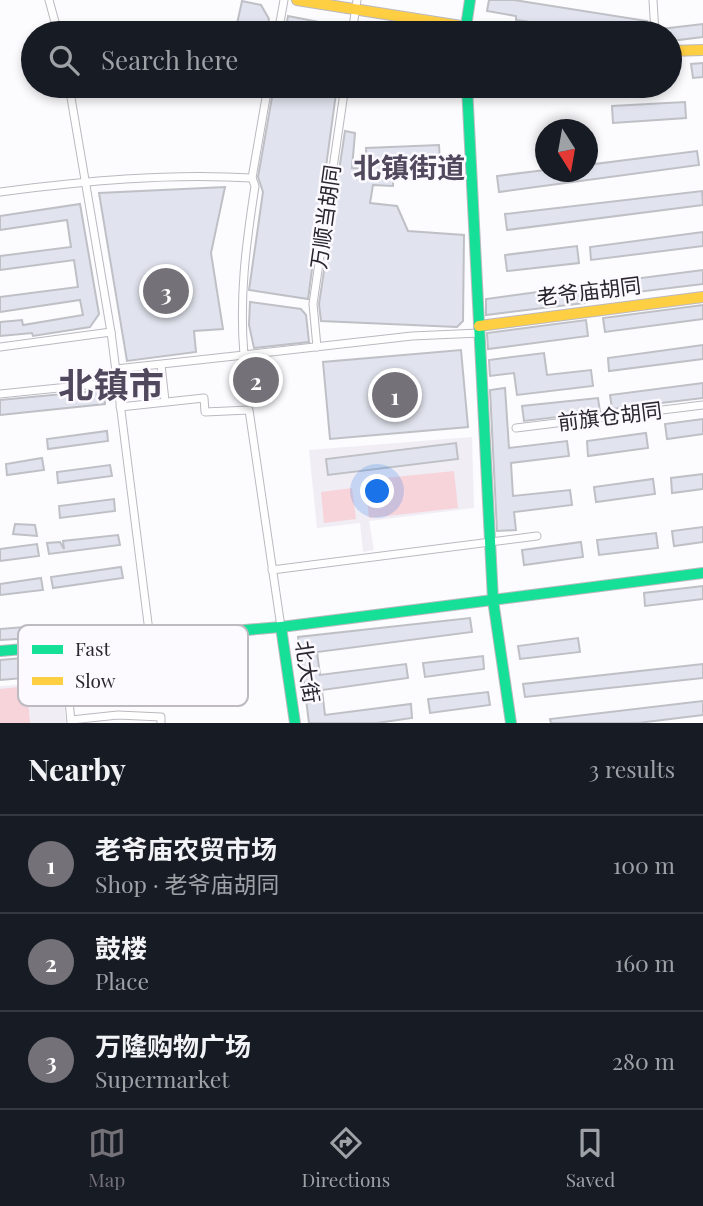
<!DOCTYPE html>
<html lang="en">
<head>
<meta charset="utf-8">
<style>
	:root { --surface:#171b24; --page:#20242c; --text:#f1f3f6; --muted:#9ea1a6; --line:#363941; --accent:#747178 }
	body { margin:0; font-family:"Playfair Display","Noto Sans SC",serif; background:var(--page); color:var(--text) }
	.compass { position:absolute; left:535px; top:119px; width:63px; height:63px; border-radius:50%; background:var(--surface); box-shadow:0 4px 10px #0003; rotate:169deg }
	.you { position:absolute; left:378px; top:492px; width:24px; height:24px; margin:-18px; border:5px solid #fff; border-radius:50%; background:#1a73e8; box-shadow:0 0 0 10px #1a73e833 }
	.badge { display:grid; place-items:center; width:46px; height:46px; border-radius:50%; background:var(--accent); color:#fff; font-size:23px; font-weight:700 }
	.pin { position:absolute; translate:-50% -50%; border:4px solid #fff; box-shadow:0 2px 7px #0006 }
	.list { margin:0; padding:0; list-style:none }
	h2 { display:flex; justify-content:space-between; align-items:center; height:91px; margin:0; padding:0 28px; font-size:30px }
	h2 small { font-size:23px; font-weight:400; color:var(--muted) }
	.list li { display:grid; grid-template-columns:46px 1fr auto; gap:21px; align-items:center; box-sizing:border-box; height:98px; padding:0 28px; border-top:2px solid var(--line) }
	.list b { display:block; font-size:26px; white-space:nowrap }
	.list p { margin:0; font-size:23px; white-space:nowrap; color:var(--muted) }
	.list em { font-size:23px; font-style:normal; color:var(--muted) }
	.icon { flex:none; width:38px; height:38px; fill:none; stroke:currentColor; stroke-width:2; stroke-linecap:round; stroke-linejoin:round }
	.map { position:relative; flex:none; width:703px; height:723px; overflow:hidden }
	.search { position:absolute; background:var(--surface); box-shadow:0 4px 10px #0003; left:21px; right:21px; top:21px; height:77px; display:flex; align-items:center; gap:18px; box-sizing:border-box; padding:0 24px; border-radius:38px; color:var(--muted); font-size:26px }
	.sheet { height:385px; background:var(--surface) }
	nav { display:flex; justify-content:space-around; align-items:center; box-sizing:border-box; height:98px; border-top:2px solid var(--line); background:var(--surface); font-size:19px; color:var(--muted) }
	nav a { display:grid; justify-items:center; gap:4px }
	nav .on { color:var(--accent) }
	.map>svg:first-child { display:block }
	.built { fill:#f0edf5 }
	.green { fill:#f7d4da }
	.building { fill:#e1e4ee; stroke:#bfc0c6; stroke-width:2 }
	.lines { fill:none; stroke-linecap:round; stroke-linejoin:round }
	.street-casing { stroke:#bbb9bf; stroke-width:9 }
	.fast-casing { stroke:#bbb9bf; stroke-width:12 }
	.slow-casing { stroke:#bbb9bf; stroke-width:12 }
	.street { stroke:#fffeff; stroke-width:7 }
	.fast { stroke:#16e098; stroke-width:10 }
	.slow { stroke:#ffcf43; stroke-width:10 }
	.labels { text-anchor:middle; stroke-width:5; stroke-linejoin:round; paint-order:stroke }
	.street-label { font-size:21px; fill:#2a2630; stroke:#fcfaff }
	.district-label { font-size:28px; font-weight:bold; fill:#50485d; stroke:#fcfaff }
	.town-label { font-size:35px; font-weight:bold; fill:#50485d; stroke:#fcfaff }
	.key { fill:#fcfaff; stroke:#bdbac1; stroke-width:2 }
	.key-label { font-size:19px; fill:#2a2630 }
</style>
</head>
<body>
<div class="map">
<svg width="703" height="723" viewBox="0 0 703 723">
	<rect width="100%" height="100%" fill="#fcfbfe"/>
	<!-- built -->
	<g class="built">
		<polygon points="472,437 474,508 369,521 374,550 363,552 360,523 317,528 309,450"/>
		<polygon points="62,682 66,723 0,723 0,686"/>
	</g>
	<!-- green -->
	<g class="green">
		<polygon points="454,471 458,508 369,518 365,480"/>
		<polygon points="352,488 356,519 324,523 321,492"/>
		<polygon points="27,686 30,723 0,723 0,689"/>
	</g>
	<!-- building -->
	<g class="building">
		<polygon points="489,0 514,0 647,21 645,33 607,33 516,20 516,16 487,11"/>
		<polygon points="242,1 261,5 269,19 266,33 235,33"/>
		<polygon points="288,16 345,27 344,33 285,33"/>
		<polygon points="703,24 703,37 670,41 670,33 661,33 661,29"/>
		<polygon points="703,63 703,77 693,78 691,64"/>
		<polygon points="217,86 255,86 253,96 217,88"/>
		<polygon points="274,86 337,86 308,299 249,290 263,192 258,177"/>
		<polygon points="685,102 686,118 613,123 612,106"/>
		<polygon points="345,131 355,133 352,168 367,169 366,148 439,145 440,162 393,164 393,186 373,185 370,203 397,206 408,231 464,235 463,321 457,327 321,321 319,304"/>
		<polygon points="697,151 699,165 499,192 497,176 545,170 587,172 587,165"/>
		<polygon points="225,187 211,253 223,329 194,331 196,352 127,361 99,193"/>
		<polygon points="702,191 703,205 507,230 505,214"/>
		<polygon points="80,204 99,314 90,327 33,336 32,333 0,336 0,322 22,320 23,325 83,315 80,300 0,312 0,297 78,287 74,260 0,270 0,256 71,247 67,220 0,230 0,216"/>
		<polygon points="703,232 703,246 591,260 590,247"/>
		<polygon points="577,246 579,263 507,271 505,255"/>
		<polygon points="703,270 703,284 596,297 595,284"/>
		<polygon points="583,286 585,303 486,315 486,299"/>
		<polygon points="250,302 301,309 306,315 309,342 254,348 249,325"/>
		<polygon points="703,305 703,319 605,332 603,318"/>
		<polygon points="586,320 588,336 488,349 487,333"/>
		<polygon points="703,345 703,359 609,371 608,358"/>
		<polygon points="461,350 468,427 330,439 323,362"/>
		<polygon points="544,353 547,375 591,370 593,386 517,395 514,373 490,376 489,360"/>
		<polygon points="269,367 271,389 243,394 241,370"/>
		<polygon points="703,383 703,398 612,409 610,395"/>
		<polygon points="505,388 509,448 567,441 569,456 511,463 513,496 570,490 572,505 514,512 516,530 497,531 490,390"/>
		<polygon points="104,390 105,404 0,415 0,400"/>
		<polygon points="598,398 600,412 524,421 522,406"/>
		<polygon points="703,419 703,434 667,439 665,424"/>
		<polygon points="107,431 108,441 48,449 47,439"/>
		<polygon points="646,433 648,448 588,456 587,441"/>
		<polygon points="456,443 458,459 328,475 326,459"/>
		<polygon points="42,458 44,470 7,475 6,464"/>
		<polygon points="110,465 112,476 58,483 57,472"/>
		<polygon points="703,474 703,489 672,493 671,478"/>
		<polygon points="653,479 655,494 596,502 594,487"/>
		<polygon points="114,499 115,511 60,518 59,506"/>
		<polygon points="15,524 35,525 37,536 13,534"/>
		<polygon points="703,527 703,542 674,546 672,531"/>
		<polygon points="656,533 658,548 599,555 597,540"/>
		<polygon points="118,535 120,545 49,554 47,543 60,542 64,549 63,541"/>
		<polygon points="581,542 583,557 524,565 522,550"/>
		<polygon points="37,544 39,556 0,561 0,549"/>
		<polygon points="121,567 123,578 53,588 51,577"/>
		<polygon points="41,578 43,590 0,595 0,584"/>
		<polygon points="703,586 703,599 645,606 644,593"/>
		<polygon points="470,618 472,632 317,652 320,675 406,664 408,678 322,690 325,715 411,704 412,718 377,723 309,723 298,637"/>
		<polygon points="49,625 49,637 0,640 0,629"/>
		<polygon points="578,638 580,652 520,659 518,646"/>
		<polygon points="56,655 57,675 0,680 0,660"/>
		<polygon points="483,656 484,669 425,677 423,663"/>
		<polygon points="703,664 703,678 525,697 523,684"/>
		<polygon points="488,692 490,705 430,713 428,699"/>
		<polygon points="703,701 703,715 638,723 551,723 550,719"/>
	</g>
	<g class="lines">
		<defs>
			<g id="street">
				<polyline points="49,0 58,33"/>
				<polyline points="653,0 655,33"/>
				<polyline points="278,33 284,0"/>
				<polyline points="352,33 357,0"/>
				<polyline points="69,86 111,332 150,639"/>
				<path d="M0,192C84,181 167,173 252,178"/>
				<polyline points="0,347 111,332"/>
				<polyline points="317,347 313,304 345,86"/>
				<polyline points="244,355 412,336 480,333"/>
				<polyline points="161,365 165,401"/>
				<path d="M116,369L244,355C239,297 246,244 255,186L252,178L268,86"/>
				<polyline points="0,394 117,382"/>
				<polyline points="120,407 204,398 205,412 249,410 281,627"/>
				<polyline points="516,428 703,405"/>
				<polyline points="272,570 537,536"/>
				<polyline points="64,646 71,722"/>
				<polyline points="71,720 118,715 161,717 161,723"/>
			</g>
			<g id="fast">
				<polyline points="465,33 470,0"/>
				<polyline points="467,86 493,600 511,723"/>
				<polyline points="281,627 295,723"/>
				<polyline points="0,651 281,627 703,573"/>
			</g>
			<g id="slow">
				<polyline points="297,0 505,33"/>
				<polyline points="670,51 703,50"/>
				<polyline points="479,326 703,297"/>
			</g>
		</defs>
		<!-- street casing -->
		<use href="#street" class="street-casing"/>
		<!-- fast casing -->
		<use href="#fast" class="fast-casing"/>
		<!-- slow casing -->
		<use href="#slow" class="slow-casing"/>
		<!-- street -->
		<use href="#street" class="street"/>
		<!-- fast -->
		<use href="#fast" class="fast"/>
		<!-- slow -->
		<use href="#slow" class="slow"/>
	</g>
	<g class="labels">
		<!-- street labels -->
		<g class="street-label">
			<text transform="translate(326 217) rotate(-82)" y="7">万顺当胡同</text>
			<text transform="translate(589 292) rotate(-7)" y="7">老爷庙胡同</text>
			<text transform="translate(610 417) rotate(-7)" y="7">前旗仓胡同</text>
			<text transform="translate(307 672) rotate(82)" y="7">北大街</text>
		</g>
		<!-- district labels -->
		<g class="district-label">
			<text x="409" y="178">北镇街道</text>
		</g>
		<!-- town labels -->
		<g class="town-label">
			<text x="111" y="398">北镇市</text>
		</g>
	</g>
	<!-- legend -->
	<rect x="18" y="625" width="230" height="81" rx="10" class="key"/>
	<rect x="32" y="645" width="31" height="9" fill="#16e098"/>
	<rect x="32" y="677" width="31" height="8" fill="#ffcf43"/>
	<g class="key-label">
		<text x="75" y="656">Fast</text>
		<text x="75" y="688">Slow</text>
	</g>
</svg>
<svg class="compass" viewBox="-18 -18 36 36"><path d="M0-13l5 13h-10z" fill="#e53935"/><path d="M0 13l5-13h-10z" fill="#9ea1a6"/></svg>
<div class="you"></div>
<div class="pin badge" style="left:395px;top:395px">1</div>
<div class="pin badge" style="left:256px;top:380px">2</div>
<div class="pin badge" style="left:166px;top:291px">3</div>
<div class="search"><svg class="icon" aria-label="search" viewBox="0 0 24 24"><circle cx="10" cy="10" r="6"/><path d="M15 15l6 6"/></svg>Search here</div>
</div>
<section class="sheet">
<h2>Nearby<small>3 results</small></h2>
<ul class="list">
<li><span class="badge">1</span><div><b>老爷庙农贸市场</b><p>Shop · 老爷庙胡同</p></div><em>100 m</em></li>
<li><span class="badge">2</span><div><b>鼓楼</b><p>Place</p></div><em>160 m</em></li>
<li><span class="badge">3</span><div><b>万隆购物广场</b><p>Supermarket</p></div><em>280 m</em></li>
</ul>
</section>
<nav>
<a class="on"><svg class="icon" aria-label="map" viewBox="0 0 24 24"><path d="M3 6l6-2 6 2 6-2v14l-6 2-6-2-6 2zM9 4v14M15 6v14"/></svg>Map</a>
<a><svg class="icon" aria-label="directions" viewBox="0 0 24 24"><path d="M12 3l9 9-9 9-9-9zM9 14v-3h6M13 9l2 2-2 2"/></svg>Directions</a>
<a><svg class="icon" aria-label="saved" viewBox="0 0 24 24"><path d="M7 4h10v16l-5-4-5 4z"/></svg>Saved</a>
</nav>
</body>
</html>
